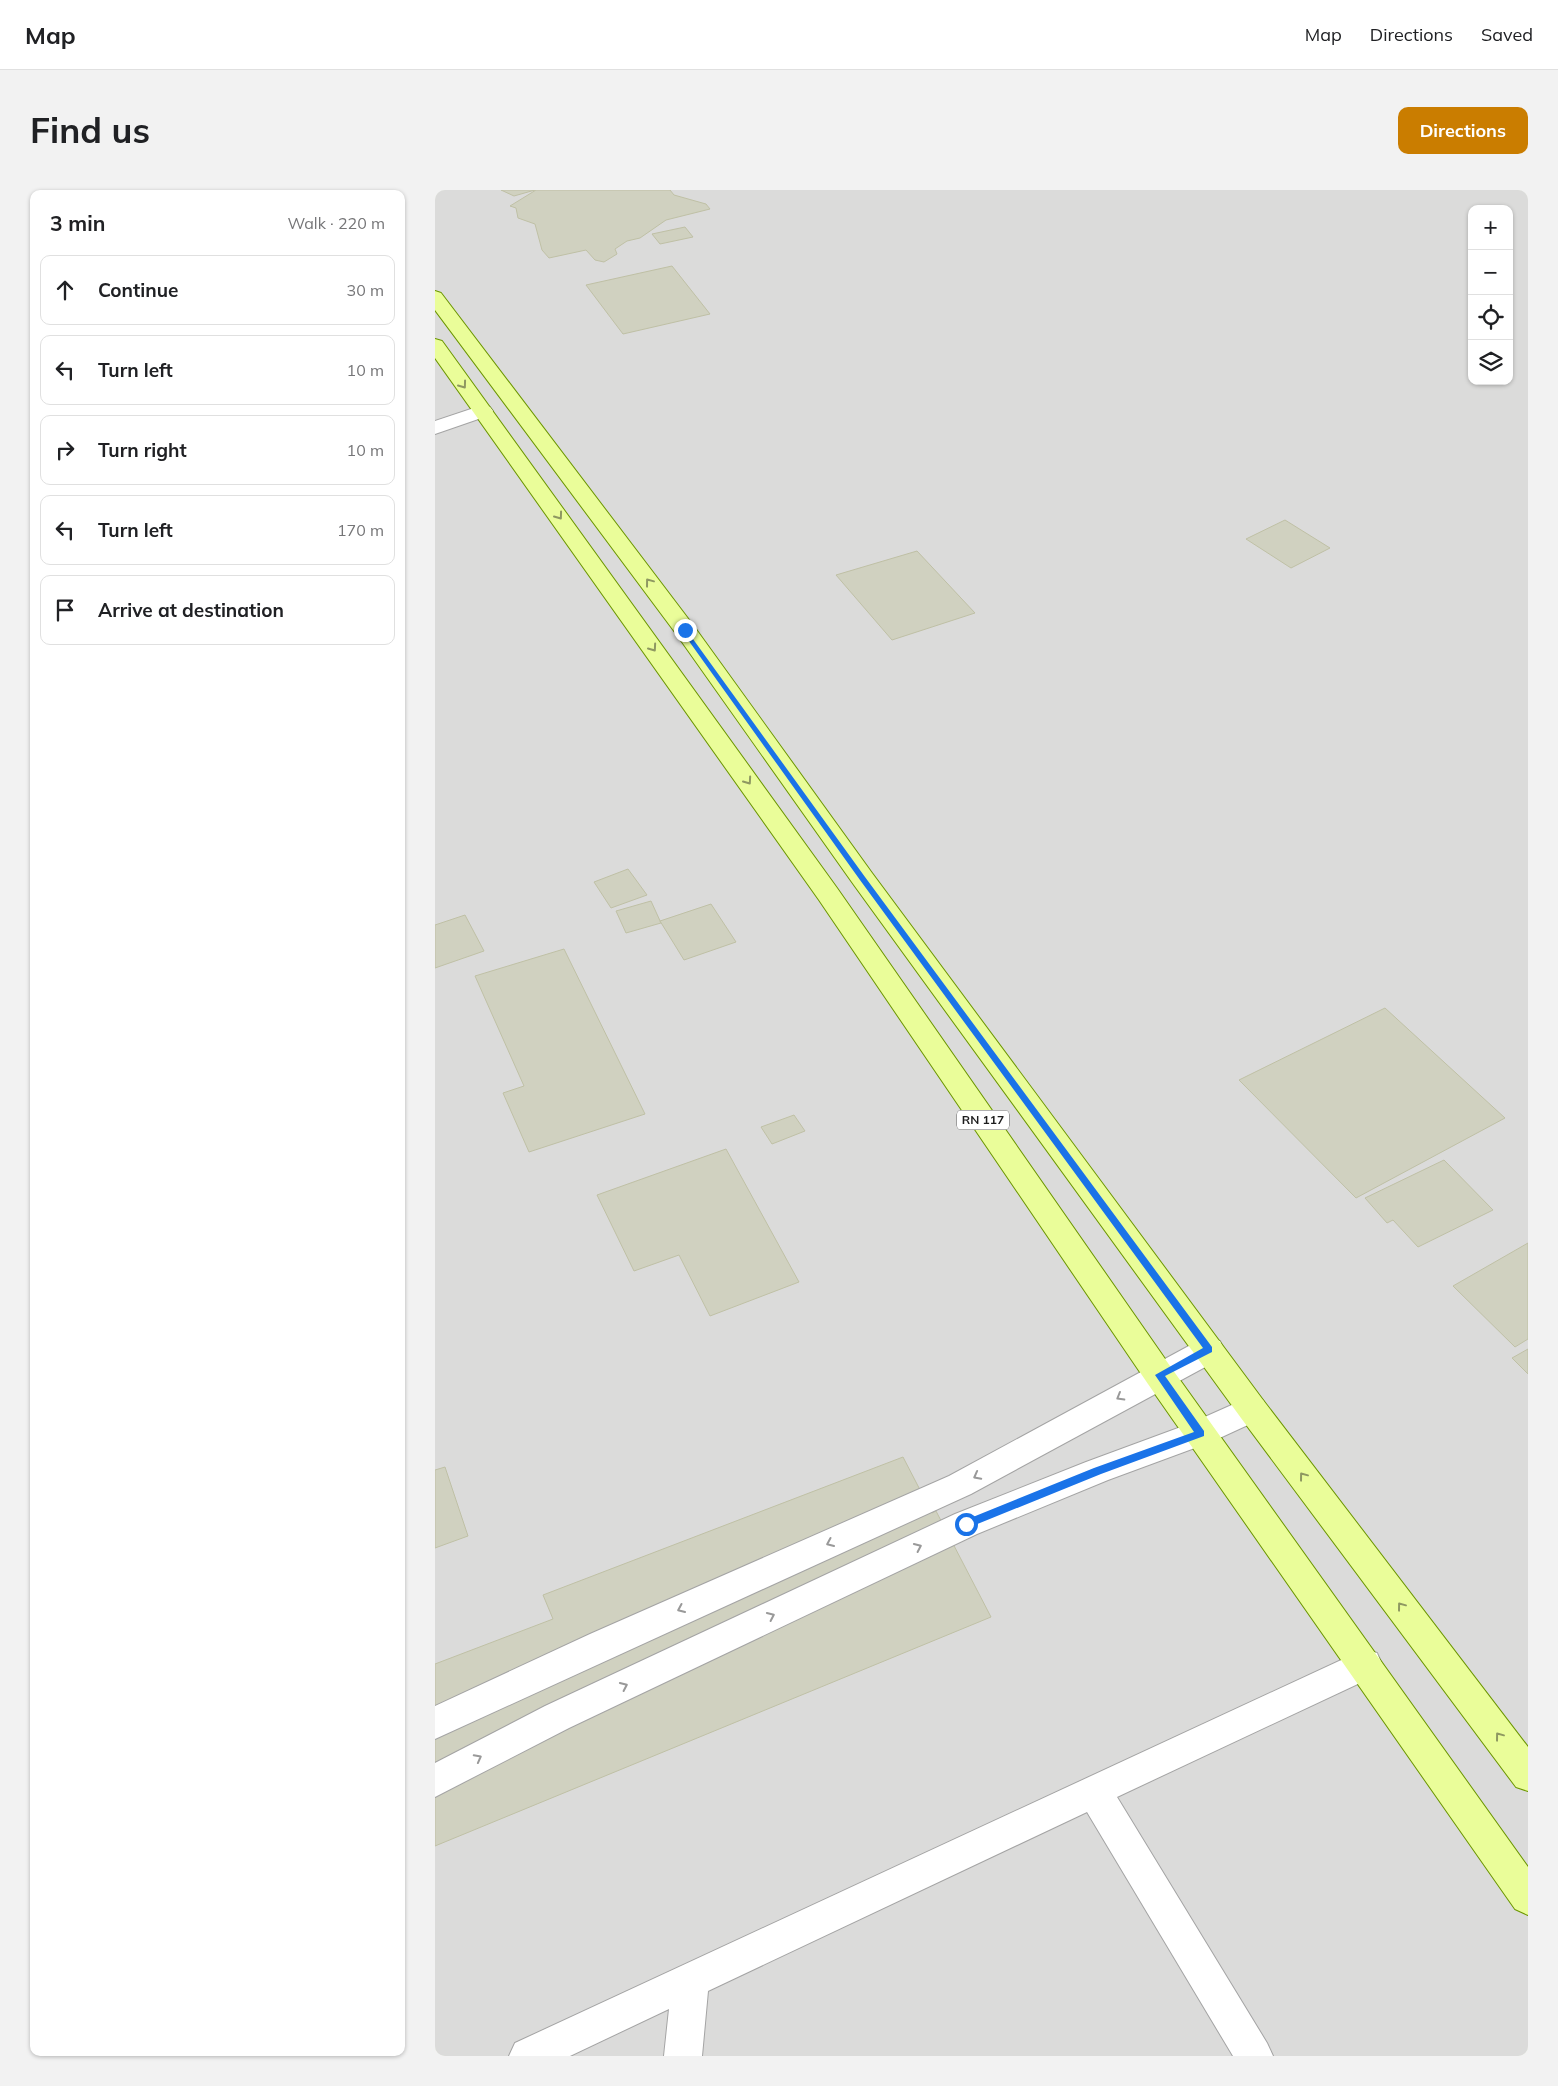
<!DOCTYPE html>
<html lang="en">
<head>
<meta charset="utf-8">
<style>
	:root { --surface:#fff; --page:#f2f2f2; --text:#202124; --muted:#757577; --line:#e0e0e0; --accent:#ca7d00 }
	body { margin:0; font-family:Mulish,sans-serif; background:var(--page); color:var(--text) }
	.controls { position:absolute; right:15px; top:15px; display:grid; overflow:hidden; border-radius:10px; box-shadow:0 1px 4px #0004 }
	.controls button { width:45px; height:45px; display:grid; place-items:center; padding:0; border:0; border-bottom:1px solid var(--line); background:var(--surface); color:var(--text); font:25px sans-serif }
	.stop { position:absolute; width:15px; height:15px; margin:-11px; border:4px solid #1a73e8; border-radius:50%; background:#fff }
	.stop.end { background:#1a73e8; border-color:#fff; box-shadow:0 1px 5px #0008 }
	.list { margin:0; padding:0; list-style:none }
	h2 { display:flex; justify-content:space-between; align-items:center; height:65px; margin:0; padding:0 20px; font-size:21px }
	h2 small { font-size:16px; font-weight:400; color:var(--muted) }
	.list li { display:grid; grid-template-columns:32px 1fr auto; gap:15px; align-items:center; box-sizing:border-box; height:70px; margin:0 10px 10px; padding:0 10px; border:1px solid var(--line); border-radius:10px }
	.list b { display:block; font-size:19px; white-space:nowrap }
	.list em { font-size:16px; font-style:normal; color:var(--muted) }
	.icon { flex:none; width:28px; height:28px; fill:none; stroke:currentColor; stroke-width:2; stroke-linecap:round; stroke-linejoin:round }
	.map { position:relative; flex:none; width:1093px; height:1866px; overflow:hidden; border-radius:10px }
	header { display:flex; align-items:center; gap:30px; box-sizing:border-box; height:70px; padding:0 25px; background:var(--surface); border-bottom:1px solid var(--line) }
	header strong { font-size:24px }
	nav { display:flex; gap:28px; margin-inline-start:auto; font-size:18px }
	.intro { display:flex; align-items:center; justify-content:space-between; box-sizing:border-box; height:120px; padding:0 30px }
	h1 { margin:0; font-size:35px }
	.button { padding:12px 22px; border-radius:10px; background:var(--accent); color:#fff; font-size:18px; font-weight:700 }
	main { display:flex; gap:30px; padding:0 30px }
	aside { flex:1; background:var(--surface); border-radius:10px; box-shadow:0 1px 4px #0004 }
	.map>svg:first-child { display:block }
	.residential { fill:#dbdbda; fill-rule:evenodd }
	.building { fill:#d0d1c0; stroke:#bfc0a5 }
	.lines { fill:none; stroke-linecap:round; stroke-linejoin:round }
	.minor-casing { stroke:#a4a4a4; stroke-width:2 }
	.major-casing { stroke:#6b9600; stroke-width:2 }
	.minor { fill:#fff; fill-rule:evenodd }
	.major { fill:#eafd99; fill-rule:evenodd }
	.oneway { stroke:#8e9861 }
	.oneway2 { stroke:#999 }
	.route { fill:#1a73e8 }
	.labels { text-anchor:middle; stroke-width:4.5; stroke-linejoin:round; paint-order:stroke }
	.shield { fill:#fff; stroke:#616161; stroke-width:1 }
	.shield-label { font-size:12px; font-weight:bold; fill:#1d1d1d }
</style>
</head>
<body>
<header>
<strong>Map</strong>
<nav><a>Map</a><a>Directions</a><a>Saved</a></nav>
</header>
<div class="intro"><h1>Find us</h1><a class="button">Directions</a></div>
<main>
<aside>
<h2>3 min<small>Walk · 220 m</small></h2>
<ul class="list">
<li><svg class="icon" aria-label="ahead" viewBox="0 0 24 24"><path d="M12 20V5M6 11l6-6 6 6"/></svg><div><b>Continue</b></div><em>30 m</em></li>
<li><svg class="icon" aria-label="left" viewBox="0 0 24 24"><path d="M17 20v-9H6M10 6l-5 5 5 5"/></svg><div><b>Turn left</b></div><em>10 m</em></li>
<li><svg class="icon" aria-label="right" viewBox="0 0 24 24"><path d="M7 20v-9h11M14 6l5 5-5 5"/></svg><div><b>Turn right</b></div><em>10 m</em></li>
<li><svg class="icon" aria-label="left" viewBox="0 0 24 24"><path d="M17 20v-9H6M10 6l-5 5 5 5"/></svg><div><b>Turn left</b></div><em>170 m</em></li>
<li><svg class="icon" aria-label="arrive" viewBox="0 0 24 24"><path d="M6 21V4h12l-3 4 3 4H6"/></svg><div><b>Arrive at destination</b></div></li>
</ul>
</aside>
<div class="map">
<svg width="1093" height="1866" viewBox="0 0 1093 1866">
	<rect width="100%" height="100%" fill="#ebefe3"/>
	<!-- residential -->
	<path class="residential" d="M0,0H1093V1866H0ZM1037,19H1074V191H1037Z"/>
	<!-- building -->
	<g class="building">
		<polygon points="66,0 100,0 79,6"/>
		<polygon points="101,0 235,0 239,5 271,14 275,19 231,30 205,48 192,51 180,59 182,64 169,72 160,70 151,60 114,68 107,60 100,34 83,28 81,18 75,16"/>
		<polygon points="250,37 258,47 225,54 217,44"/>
		<polygon points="237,76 275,124 188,144 151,95"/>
		<polygon points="850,330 895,358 856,378 811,349"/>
		<polygon points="482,361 540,423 457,450 401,385"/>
		<polygon points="193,679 212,705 176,718 159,692"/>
		<polygon points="216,711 226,733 191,743 181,721"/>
		<polygon points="276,714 301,752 249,770 225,731"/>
		<polygon points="30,725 49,761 0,778 0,735"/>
		<polygon points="129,759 210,924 94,962 68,903 89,896 40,786"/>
		<polygon points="950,818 1070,928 921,1008 804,890"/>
		<polygon points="359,925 370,941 337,954 326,937"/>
		<polygon points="291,959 364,1092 275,1126 244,1065 199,1081 162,1005"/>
		<polygon points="1009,970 1058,1020 983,1057 958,1030 952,1033 930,1008"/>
		<polygon points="1093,1053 1093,1149 1080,1157 1018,1096"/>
		<polygon points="1093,1159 1093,1184 1077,1168"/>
		<polygon points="468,1267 497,1323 501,1321 556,1427 0,1656 0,1474 118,1429 108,1405"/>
		<polygon points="10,1277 33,1346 0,1358 0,1280"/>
	</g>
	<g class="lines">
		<defs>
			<g id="minor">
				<polygon points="48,215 55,217 58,221 55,225 0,244 0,231"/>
				<polygon points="774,1148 785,1151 789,1160 785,1169 536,1304 0,1549 0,1516 155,1444 514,1286 763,1151"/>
				<polygon points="817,1206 828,1210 832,1219 828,1228 776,1252 673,1290 542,1344 134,1538 0,1607 0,1573 110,1516 520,1324 651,1272 754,1234"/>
				<polygon points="930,1459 942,1463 947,1474 942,1485 682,1607 832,1853 838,1866 798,1866 652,1622 273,1801 267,1866 229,1866 234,1819 135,1866 74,1866 80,1853"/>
			</g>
			<g id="major">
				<polygon points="0,101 6,103 258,435 437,683 828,1210 1093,1557 1093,1601 1081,1597 806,1228 419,695 242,445 0,120"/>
				<polygon points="0,149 7,151 402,698 735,1176 1093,1677 1093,1725 1080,1719 713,1194 384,710 0,168"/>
			</g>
		</defs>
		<!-- minor casing -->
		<use href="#minor" class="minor-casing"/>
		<!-- major casing -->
		<use href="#major" class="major-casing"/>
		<!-- minor -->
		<use href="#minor" class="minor"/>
		<!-- major -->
		<use href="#major" class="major"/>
	</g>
	<!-- one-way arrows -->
	<defs><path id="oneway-chevron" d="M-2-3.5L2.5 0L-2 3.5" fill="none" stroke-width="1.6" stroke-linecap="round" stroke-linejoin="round" transform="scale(1.25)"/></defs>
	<g class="oneway">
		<use href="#oneway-chevron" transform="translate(28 195) rotate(54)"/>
		<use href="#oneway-chevron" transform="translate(124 326) rotate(54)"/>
		<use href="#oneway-chevron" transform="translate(214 392) rotate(-127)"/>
		<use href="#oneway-chevron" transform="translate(218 458) rotate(55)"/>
		<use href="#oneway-chevron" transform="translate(313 591) rotate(55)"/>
		<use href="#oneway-chevron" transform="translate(868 1286) rotate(-127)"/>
		<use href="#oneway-chevron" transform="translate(966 1416) rotate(-127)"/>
		<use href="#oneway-chevron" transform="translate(1064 1546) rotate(-127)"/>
	</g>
	<g class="oneway2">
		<use href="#oneway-chevron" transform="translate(685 1207) rotate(150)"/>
		<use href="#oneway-chevron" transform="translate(542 1286) rotate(152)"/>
		<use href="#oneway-chevron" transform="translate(395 1353) rotate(156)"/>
		<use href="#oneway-chevron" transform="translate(483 1357) rotate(-25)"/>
		<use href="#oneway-chevron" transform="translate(246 1419) rotate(156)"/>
		<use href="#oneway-chevron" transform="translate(336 1426) rotate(-25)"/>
		<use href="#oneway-chevron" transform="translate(189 1496) rotate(-25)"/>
		<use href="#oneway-chevron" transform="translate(43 1568) rotate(-28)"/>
	</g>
	<!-- route -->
	<polygon class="route" points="250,438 430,687 777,1157 777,1162 730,1186 769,1241 769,1246 666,1284 535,1337 528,1337 528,1331 659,1278 759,1242 720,1185 768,1158 425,690 246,440"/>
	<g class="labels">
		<!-- shield labels -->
		<rect class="shield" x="522" y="920.5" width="52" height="19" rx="4"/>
		<g class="shield-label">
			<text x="548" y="934">RN 117</text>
		</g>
	</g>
</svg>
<div class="controls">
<button>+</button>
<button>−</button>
<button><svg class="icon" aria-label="locate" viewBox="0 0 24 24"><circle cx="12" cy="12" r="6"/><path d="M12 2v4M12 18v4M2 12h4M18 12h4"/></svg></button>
<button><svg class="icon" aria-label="layers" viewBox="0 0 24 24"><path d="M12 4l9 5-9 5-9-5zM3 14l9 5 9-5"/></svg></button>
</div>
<div class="stop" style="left:531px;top:1334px"></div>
<div class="stop end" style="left:250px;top:440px"></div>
</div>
</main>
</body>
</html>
